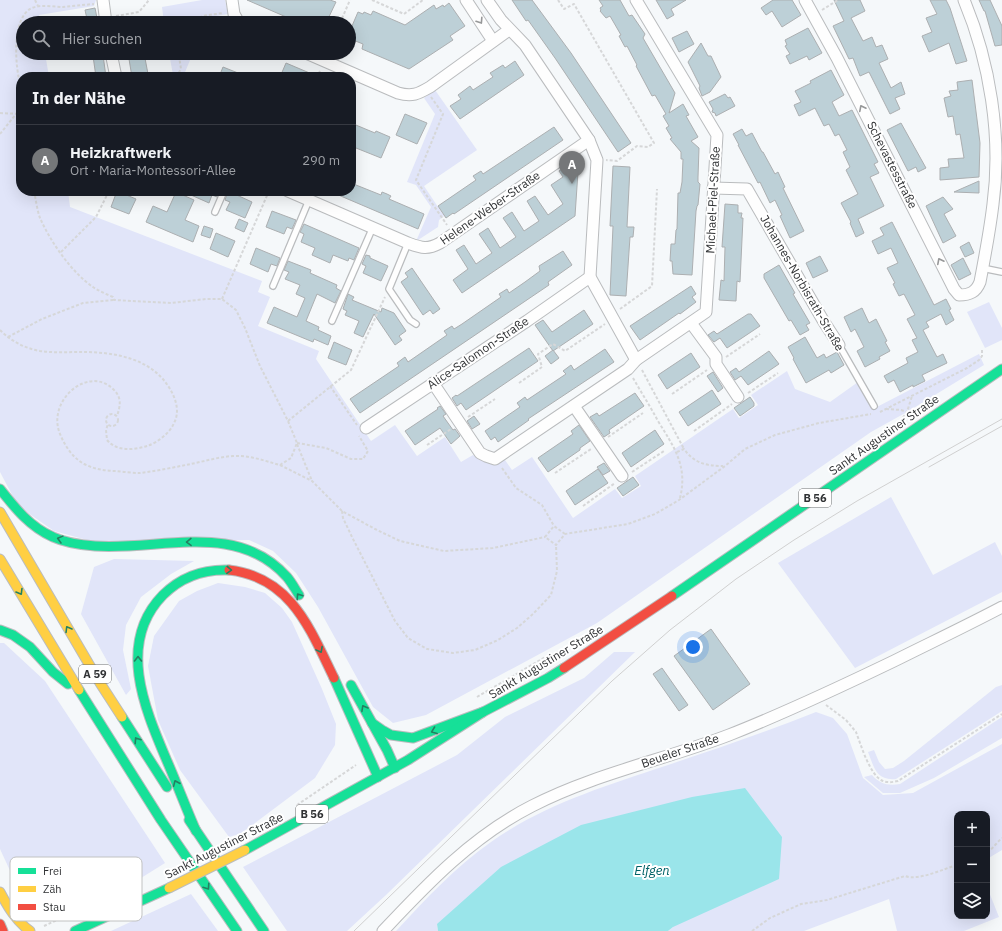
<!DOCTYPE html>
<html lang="de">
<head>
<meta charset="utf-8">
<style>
	:root { --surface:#171b24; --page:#20242c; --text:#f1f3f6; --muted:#9ea1a6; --line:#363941; --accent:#757779 }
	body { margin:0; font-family:"IBM Plex Sans",sans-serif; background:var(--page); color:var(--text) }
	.controls { position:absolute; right:12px; bottom:12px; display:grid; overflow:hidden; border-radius:8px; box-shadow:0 4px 16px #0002 }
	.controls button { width:36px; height:36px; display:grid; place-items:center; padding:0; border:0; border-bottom:1px solid var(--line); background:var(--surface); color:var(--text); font:20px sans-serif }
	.you { position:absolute; left:693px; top:647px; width:14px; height:14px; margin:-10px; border:3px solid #fff; border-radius:50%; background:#1a73e8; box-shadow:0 0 0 6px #1a73e833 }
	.badge { display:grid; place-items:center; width:26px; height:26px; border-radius:50%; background:var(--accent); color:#fff; font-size:13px; font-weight:700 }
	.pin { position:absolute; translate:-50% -33px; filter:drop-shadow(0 1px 2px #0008) }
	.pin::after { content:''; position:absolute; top:21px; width:14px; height:12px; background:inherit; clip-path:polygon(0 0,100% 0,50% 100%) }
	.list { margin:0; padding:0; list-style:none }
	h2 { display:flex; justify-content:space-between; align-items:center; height:52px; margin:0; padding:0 16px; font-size:17px }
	h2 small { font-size:13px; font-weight:400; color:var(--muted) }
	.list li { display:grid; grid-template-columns:26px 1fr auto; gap:12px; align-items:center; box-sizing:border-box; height:72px; padding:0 16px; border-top:1px solid var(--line) }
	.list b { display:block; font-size:15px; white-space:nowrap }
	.list p { margin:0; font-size:13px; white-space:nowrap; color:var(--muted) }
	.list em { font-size:13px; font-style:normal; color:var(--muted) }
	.icon { flex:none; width:22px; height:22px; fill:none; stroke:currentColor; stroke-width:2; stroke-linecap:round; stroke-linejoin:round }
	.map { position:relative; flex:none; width:1002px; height:931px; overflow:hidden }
	.search { position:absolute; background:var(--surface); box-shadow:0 4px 16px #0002; left:16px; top:16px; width:340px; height:44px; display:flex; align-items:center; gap:10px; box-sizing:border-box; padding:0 14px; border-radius:22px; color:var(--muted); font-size:15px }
	.panel { position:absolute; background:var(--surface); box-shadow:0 4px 16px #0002; left:16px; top:72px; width:340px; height:124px; border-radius:16px }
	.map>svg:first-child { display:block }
	.green { fill:#e1e5f9 }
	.water { fill:#9ae5ea }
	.building { fill:#bdd0d7; stroke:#acafb1 }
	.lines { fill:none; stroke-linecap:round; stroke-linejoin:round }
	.lane-casing { stroke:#babcbe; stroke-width:8 }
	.street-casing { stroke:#babcbe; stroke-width:13 }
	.fast-casing { stroke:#babcbe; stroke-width:11 }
	.slow-casing { stroke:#babcbe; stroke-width:11 }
	.jam-casing { stroke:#babcbe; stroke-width:11 }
	.path { stroke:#d6d7d8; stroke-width:2; stroke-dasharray:3 2; stroke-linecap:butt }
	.lane { stroke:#fefefe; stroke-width:5.5 }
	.street { stroke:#fefefe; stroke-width:11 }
	.fast { stroke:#16e098; stroke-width:9 }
	.slow { stroke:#ffcf43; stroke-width:9 }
	.jam { stroke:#f24e42; stroke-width:9 }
	.tram { stroke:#d0d0d0; stroke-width:1 }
	.slow-bridge-casing { stroke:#babcbe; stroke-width:11; stroke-linecap:butt }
	.slow-bridge { stroke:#ffcf43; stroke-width:9 }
	.oneway { stroke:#979899 }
	.oneway2 { stroke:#248061 }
	.labels { text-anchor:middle; stroke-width:4; stroke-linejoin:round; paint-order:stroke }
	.shield { fill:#fff; stroke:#6e7071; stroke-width:1 }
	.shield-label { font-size:11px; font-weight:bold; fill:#303234 }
	.street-label { font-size:12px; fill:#303234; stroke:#fff }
	.water-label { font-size:13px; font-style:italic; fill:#006267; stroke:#fff }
	.key { fill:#fff; stroke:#c1c2c2; stroke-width:1 }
	.key-label { font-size:11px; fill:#303234 }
</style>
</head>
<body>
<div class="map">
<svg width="1002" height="931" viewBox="0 0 1002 931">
	<rect width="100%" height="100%" fill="#f5f8fa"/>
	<!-- green -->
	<g class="green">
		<path d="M0,0H96L94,6L39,15L40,23H23V53H45L49,77H21V191H68L70,207L262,281L258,292L270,297L258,326L319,351L316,359L371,441L395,425L417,456L445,437L461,462L473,455C484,463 492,466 505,460L512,470L532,457L573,518L615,489L622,498L641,486L635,476L733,409L739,418L758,405L751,395L787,371L795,389L830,402L858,382L873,409L979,354L984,365L907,412L871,432L597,623L426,715L393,723L373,707L318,607L296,573L273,551L249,540L98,543L54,531L18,506L0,472Z"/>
		<polygon points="202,0 225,0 228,14 210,17 206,23 164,23 162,7"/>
		<polygon points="169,53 193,53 183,77 164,77 173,75"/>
		<polygon points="435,90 477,150 424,186 444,216 439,220 438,227 418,240 417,239 431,207 416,185 407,182 435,114 424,98"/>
		<polygon points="989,302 1002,328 1002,340 985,348 967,312"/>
		<polygon points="891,497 933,575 995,542 1002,556 1002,592 855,668 778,563"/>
		<polygon points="114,559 194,561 171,574 141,597 126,625 123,650 131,689 126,695 81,614 94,567"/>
		<polygon points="218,583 245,587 265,593 282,608 292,622 322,689 336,724 335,745 315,778 247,829 239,834 229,837 180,770 158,720 148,666 154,636 179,601 197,591"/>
		<polygon points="0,643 4,643 45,681 165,863 141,878 101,890 63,908 33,903 19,890 0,849"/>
		<polygon points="614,652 635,652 386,895 347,931 287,931 243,867 457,755 505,717 584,678"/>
		<path d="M1002,685V711L896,779C876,781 874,767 868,752L874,750L879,762L885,769L893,768L904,761L996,687Z"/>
		<path d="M816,712L833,718L847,734L863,778L883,795L913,793L1002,744V850L987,859V814H957V916H987V887L999,917L964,931H897L889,899L804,931H668L673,927L437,924L438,931H396C426,899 455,867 491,842C543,805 605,786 665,766C716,749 766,732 816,712Z"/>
		<path d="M1002,717V738L934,778L900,793H883L864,777L872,775C880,784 888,786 900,784Z"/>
		<polygon points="191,894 218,931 111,931"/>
	</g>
	<!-- water -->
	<polygon class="water" points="745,788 782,837 779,879 673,927 668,931 438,931 437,924 501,867 581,825 692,797"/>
	<!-- building -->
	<g class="building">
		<polygon points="247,0 330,0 336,2 326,23 300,23"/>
		<polygon points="512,0 532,0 571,53 631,143 618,152 555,58 528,20 526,21"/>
		<polygon points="599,0 620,0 629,16 632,15 645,34 643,38 675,93 669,113 683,104 689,115 686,116 698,137 691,141 699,148 698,177 698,182 700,184 698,205 697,206 696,211 692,275 673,274 672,261 670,261 671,244 675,244 676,230 677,229 678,193 680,193 682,182 683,159 681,159 681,152 670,139 672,138 666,128 669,126 663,116 666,114 655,95 652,96 636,66 637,65 627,46 625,47 619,36 621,35 610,16 606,18 600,11 601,10 600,8 603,6"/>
		<polygon points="656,0 686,0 671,9 674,15 667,19"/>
		<polygon points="773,0 792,0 801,15 782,27 772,11 766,15 761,8"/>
		<polygon points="834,0 860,0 865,11 851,18 863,41 872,37 876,47 882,45 888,59 879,63 891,88 901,82 905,94 895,98 900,109 890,114 869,72 860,76 853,58 849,59 833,26 844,21"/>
		<polygon points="930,0 946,0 950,8 967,61 956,64 949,43 929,52 922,36 932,32 926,18 937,14"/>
		<polygon points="979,0 990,0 1002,26 1002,45 995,46 985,11 984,11"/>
		<polygon points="449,3 465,26 450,36 453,40 409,69 362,49 363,44 353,40 353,37 349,36 349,33 358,12 363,14 364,12 371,15 373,11 405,25 434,5 436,9 443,5 444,7"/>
		<polygon points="95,8 97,18 87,19 85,10"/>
		<polygon points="808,28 822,53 809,60 807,56 790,64 786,56 790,54 785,46 787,45 785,40"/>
		<polygon points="687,31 694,44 679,52 672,38"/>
		<polygon points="701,43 708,56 711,56 721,77 710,92 702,96 699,88 700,86 688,62"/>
		<polygon points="128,53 144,53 148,74 132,77"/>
		<polygon points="103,55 106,77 96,77 93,56"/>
		<polygon points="515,61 524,75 460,119 450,106 461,99 458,95 470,86 473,90 493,77 490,73 503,65 505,68"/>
		<polygon points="286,63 319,77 280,77"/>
		<polygon points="223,67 248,77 219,77"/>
		<polygon points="831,70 844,95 832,102 839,116 852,110 878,162 874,164 879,173 870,177 884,206 858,219 864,233 856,237 850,223 851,222 841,203 858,194 846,170 850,167 843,152 847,150 839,134 835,136 829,124 824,126 815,108 799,116 794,105 801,102 795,91 811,83 810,81"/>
		<polygon points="972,80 980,143 979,177 940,180 940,168 949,167 948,159 964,158 960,134 956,135 953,116 948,117 944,98 951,96 949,91 958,90 957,82"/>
		<polygon points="725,94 728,98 730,97 735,106 716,116 715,113 712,112 713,109 709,102"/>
		<polygon points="405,114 427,123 417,144 396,135"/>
		<polygon points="351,123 375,133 376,131 390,137 381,158 351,146"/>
		<polygon points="901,123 926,168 918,172 916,167 908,171 887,130"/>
		<polygon points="554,127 563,140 454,214 453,213 446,218 438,206 476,180 473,176 481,171 483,174"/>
		<polygon points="742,129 746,136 752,133 762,152 763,152 775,174 778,172 785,187 783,188 804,231 790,238 780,216 782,215 775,200 770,203 760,182 758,183 738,145 739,145 733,134"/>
		<polygon points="579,157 575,216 462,293 453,280 468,269 456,250 464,245 476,264 492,253 479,234 488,228 500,248 516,237 503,218 512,212 524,231 539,221 527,201 535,196 548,215 563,204 551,185 563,177 559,171"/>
		<polygon points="613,166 630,167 627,227 634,227 633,237 630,237 626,296 610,295 613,226 610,226"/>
		<polygon points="979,181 979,193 954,192"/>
		<polygon points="351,183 381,195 382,192 387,194 391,196 389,199 424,214 418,229 329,191 351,191"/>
		<polygon points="117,191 136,199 129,214 111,207"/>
		<polygon points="182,191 219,191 217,197 212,195 209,203"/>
		<polygon points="228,191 252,202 245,218 226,210 230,202 225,200"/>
		<polygon points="176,192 194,200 185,220 199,226 193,242 146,222 153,206 167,212"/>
		<polygon points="943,197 953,209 944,214 956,236 943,243 926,206"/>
		<polygon points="725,204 738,205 738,213 742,213 741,218 743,218 740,282 737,281 736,301 719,300 721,280 724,281 725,247 722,247"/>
		<polygon points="272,211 296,220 292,229 287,227 284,234 266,227"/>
		<polygon points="239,219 248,223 244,232 235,228"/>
		<polygon points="892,222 934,305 946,299 951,309 949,310 954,320 946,325 941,314 926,322 929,327 923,330 937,357 943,354 947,363 922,375 925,381 913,387 913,385 900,392 894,380 888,383 884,376 908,363 906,358 918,352 912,340 917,338 907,319 915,315 904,294 899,296 893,284 895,283 887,268 898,263 891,248 878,254 872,241 884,235 880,228"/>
		<polygon points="304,224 359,248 354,260 349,258 348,261 333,255 330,263 312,255 315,248 301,242 304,234 300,232"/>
		<polygon points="204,226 213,229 210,238 201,235"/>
		<polygon points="216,233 235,241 228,257 210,249"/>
		<polygon points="969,242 974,253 965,257 960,247"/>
		<polygon points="256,248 280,258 277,266 271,264 268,272 250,264"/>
		<polygon points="563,251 572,265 548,282 549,285 360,413 350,399 399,366 397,363 405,357 408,362 447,335 444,331 452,326 454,329 462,324 501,297 499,294 507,289 509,293 525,282 540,271 539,266"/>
		<polygon points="366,255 370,256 370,258 388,266 381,281 363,273 366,266 362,264"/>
		<polygon points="820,256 828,271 813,278 806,263"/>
		<polygon points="963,258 971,274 959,280 951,265"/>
		<polygon points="288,261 311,270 310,273 337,285 336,288 341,291 335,303 317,294 306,321 319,327 318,330 331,336 328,345 314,339 313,342 267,323 274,307 297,317 305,298 296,294 300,285 285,279 289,272 284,270"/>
		<polygon points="779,265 795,293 793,294 810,323 806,325 809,330 800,335 791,320 789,321 764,278 764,274"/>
		<polygon points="412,268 440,309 433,314 430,310 423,315 401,282 408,277 405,273"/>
		<polygon points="691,286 696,294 692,297 696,302 680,314 679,313 640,340 630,326"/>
		<polygon points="348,294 354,297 352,300 381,312 382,308 394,313 406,331 399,336 402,340 395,345 374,314 363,337 354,333 359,321 345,315 347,311 343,309"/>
		<polygon points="862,308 869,323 876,319 887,341 885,342 890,351 879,357 880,359 865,367 857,351 864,347 855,329 851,332 844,317"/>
		<polygon points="584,310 593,324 553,351 535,325 543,320 552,332"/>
		<polygon points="748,314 751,314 760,326 727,348 720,338 714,342 708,335 714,331 717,334"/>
		<polygon points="805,337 817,358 824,354 826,358 837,352 844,365 831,373 829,370 806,383 793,359 794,358 788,347"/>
		<polygon points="334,342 352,350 346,365 328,358"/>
		<polygon points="529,348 538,361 466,410 461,403 457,406 452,398 456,395 457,396"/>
		<polygon points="605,349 614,362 528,419 529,420 498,442 495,437 491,440 485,431 520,407 517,403 525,397 527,400 566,374 563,371 571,365 574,370"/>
		<polygon points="553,350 559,358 551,364 545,356"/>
		<polygon points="769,351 779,364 748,385 741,376 735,380 730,372 736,368 739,372"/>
		<polygon points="691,353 700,367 667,389 658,375"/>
		<polygon points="713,372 723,388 718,392 707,376"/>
		<polygon points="712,390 721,404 688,426 679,412"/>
		<polygon points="635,393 644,406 609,430 610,433 604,437 590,417 597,413 599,416"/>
		<polygon points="750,397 754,403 754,406 740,416 734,408"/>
		<polygon points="440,406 446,414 443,416 453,430 455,429 460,436 451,444 440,428 415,445 405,431 438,409 437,408"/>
		<polygon points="474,416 480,424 472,429 467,421"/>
		<polygon points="579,425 590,441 580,448 580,450 548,472 538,458 573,434 571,431"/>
		<polygon points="655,430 664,444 631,467 622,453"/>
		<polygon points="604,463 610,471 603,475 597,467"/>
		<polygon points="598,469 608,483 575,505 566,491"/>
		<polygon points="633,477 639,485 623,496 617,488"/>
		<polygon points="711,629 750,684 713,710 674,656"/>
		<polygon points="662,668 688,705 679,711 653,674"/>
	</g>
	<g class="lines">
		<defs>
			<g id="lane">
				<polyline points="215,212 224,191"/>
				<polyline points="408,243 389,289 410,320 416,324"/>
				<polyline points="982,268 1002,272"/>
				<polyline points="273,286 309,200"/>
				<polyline points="332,321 373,227"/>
				<polyline points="839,345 874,406"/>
			</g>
			<g id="street">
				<polyline points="103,0 106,23"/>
				<polyline points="232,0 234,14 239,23"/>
				<polyline points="466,0 493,41"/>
				<polyline points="487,0 501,20 525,45 589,140 597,160 590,277 636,360"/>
				<path d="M805,0L837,58L954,289L959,295C970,295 976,292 980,282C985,256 990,230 993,204C1002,137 990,62 964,0"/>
				<polyline points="111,53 116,77"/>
				<path d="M306,53L398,93C412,97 418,94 430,87L509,30"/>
				<polyline points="713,188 747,189 824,322 839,345"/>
				<path d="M288,191L408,243C422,248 427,250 440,243L589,140"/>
				<polyline points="691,323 716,357 716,364 738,397"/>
				<polyline points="433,383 480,453 486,456 495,459 628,369 636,360 706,312 717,135 636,0"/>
				<polyline points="574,406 622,476"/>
				<polyline points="366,428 527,321 590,277"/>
				<path d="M383,931C428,883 473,836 532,806C594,774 664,760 729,735C785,713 840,687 894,661C930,643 966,626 1002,607"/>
			</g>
			<g id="fast">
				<path d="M0,489C15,508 30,527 53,537C66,543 81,545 95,546C160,551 236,520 287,577C292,583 295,589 299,595"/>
				<polyline points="672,596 1002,369"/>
				<polyline points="0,630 13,635 30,647 53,672 68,684"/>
				<polyline points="334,678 378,777"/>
				<polyline points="351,685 387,750 395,768"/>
				<polyline points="79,690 161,820 237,931"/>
				<polyline points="122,717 167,787"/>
				<polyline points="372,723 382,730 391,735 413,738 483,712"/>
				<polyline points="189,820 264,931"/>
				<path d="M196,831C186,808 177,784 167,761C145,709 116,643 163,595C181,577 204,569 229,570"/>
				<polyline points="245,850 408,760 483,712 548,678 564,668"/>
				<polyline points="75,931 169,888"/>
			</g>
			<g id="slow">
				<polyline points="0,512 100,683 122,717"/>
				<polyline points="0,559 79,690"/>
				<path d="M0,892C8,907 16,921 30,931"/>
			</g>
			<g id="jam">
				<path d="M229,570C291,577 310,629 334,678"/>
				<polyline points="564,668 672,596"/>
				<polyline points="0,924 3,931"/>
			</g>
		</defs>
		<!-- lane casing -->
		<use href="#lane" class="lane-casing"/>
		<!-- street casing -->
		<use href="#street" class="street-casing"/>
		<!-- fast casing -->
		<use href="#fast" class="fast-casing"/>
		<!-- slow casing -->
		<use href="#slow" class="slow-casing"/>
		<!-- jam casing -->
		<use href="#jam" class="jam-casing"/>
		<!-- path -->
		<g class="path">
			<polyline points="35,0 38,6"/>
			<polyline points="372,0 404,14 423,0"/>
			<polyline points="558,0 564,9 574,4 654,143 648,147 637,146 617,161 606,160"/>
			<polyline points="822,10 838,0"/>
			<polyline points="116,16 139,12 149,0"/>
			<polyline points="198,23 202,16 223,13"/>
			<polyline points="340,23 350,0"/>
			<polyline points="176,77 181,69 179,56 181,53"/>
			<polyline points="317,77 320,71"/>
			<path d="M21,87C15,69 11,17 32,8C41,4 53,7 63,7C73,6 83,5 94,4"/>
			<polyline points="431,97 443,114 416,180 447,225"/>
			<polyline points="0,113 21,114"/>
			<polyline points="0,134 16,114"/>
			<path d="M34,191C36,200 37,210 40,218C50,241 72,273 93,287C99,291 106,294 113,297L114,300L171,303L206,299H222L236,310L245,328L260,366L288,421L297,443L291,458L280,465C265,461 249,455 233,456C219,457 205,461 191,464C175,467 157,471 140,473C133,473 124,472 116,471C105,471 94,469 84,464C72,457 65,446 60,434C46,400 90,363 115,391C122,399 120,407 117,416"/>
			<polyline points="61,252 96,217 109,191"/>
			<polyline points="222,299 269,191"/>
			<polyline points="620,309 652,286 657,189"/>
			<path d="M0,330C11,341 24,348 40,351C53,353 68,352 82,352C114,352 152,358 170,389C176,399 180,412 174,423C170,433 157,443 147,446C134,450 117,452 107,440L106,430L108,424"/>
			<polyline points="8,337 42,319 83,303 114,300"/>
			<polyline points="726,357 760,334"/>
			<polyline points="642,370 684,449"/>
			<path d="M633,378C641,392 650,406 658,421C674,447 688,466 680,498"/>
			<polyline points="519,383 542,367 538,354 553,344 565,351 605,324"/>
			<polyline points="330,386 357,425"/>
			<polyline points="748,393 778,373"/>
			<polyline points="672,394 707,370"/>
			<polyline points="886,409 901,410 913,414"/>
			<polyline points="880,412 967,368 979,360 982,356 982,350"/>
			<circle cx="112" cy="420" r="6"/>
			<polyline points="468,417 495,399"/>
			<polyline points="288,421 351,370 385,297"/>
			<polyline points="900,422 907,412 912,396"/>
			<polyline points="694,431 732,404"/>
			<polyline points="608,437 643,413"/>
			<polyline points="297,443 326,448 351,459 363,459 368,451 359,436"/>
			<polyline points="297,444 312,481"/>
			<polyline points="427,445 451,429"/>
			<path d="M677,452L684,449C694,463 706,466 723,466"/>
			<polyline points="280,465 312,481 342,511 375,529 400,541 444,551 493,548 545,537"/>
			<polyline points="502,468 516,488 542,505 554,526"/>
			<polyline points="632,472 664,451"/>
			<polyline points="555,473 591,449"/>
			<polyline points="583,506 615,483"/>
			<polyline points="342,511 343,518 352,537 395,621 408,638 427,649 453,653 475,650 498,640 517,628 533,614 551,595 557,571 556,545"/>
			<polyline points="565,534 554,526 545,537 556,545 565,534 628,524 655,514 679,500 725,466 745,449 775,435 819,423 871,414"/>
			<polyline points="477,697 547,656 562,651"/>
			<path d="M826,705L846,720L856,732C861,745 870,776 883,781C888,783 893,782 898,781L1002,714"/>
			<polyline points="297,805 356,765"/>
			<path d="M987,852C993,849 997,842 1002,838"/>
			<polyline points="44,926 125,889 136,887"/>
			<path d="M752,931L770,918L801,904L827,900L905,876C919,881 943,869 957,865"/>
		</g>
		<!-- lane -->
		<use href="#lane" class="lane"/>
		<!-- street -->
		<use href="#street" class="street"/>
		<!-- fast -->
		<use href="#fast" class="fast"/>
		<!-- slow -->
		<use href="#slow" class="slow"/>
		<!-- jam -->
		<use href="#jam" class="jam"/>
		<!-- tram -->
		<g class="tram">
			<polyline points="929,467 1002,426"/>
			<polyline points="354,931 612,681 670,630 736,579 794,540 857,501 1002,419"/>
		</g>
		<defs>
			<polyline id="slow-bridge" points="169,888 245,850"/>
		</defs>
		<!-- slow-bridge casing -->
		<use href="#slow-bridge" class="slow-bridge-casing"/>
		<!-- slow-bridge -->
		<use href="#slow-bridge" class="slow-bridge"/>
	</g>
	<!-- one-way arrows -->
	<defs><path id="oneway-chevron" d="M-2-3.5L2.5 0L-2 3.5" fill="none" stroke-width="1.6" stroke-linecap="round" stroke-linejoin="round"/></defs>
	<g class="oneway">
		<use href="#oneway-chevron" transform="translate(480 21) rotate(57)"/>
		<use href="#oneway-chevron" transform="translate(862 108) rotate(-117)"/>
		<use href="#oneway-chevron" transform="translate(940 261) rotate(-117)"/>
	</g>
	<g class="oneway2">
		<use href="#oneway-chevron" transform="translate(60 539) rotate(-165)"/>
		<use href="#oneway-chevron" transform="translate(189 542) rotate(179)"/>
		<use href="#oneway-chevron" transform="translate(229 570) rotate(3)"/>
		<use href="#oneway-chevron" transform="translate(20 592) rotate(59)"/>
		<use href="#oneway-chevron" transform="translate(299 596) rotate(-124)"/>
		<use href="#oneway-chevron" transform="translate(68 629) rotate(-121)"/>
		<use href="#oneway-chevron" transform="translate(320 650) rotate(62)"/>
		<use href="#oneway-chevron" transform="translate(138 659) rotate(-90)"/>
		<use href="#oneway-chevron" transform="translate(364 708) rotate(-119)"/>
		<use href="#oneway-chevron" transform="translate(434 731) rotate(159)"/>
		<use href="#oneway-chevron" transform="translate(137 740) rotate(-123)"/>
		<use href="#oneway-chevron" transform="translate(176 783) rotate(-113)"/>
		<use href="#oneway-chevron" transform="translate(207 887) rotate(56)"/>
	</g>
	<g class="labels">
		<!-- shield labels -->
		<g class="shield">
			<rect x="799" y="489" width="32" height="18" rx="3"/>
			<rect x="79" y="665" width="32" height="18" rx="3"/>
			<rect x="296" y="805" width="32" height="18" rx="3"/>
		</g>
		<g class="shield-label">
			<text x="815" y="502">B 56</text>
			<text x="95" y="678">A 59</text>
			<text x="312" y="818">B 56</text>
		</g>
		<!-- street labels -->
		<g class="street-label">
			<text transform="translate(892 165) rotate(63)" y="4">Schevastesstraße</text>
			<text transform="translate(713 200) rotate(-87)" y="4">Michael-Piel-Straße</text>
			<text transform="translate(490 208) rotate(-35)" y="4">Helene-Weber-Straße</text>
			<text transform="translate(802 283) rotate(60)" y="4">Johannes-Norbisrath-Straße</text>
			<text transform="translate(478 353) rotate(-34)" y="4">Alice-Salomon-Straße</text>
			<text transform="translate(884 435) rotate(-35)" y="4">Sankt Augustiner Straße</text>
			<text transform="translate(546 662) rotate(-31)" y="4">Sankt Augustiner Straße</text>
			<text transform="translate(680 751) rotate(-19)" y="4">Beueler Straße</text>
			<text transform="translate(224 846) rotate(-27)" y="4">Sankt Augustiner Straße</text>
		</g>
		<!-- water labels -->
		<g class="water-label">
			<text x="652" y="875">Elfgen</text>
		</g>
	</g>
	<!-- legend -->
	<rect x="10" y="857" width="132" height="64" rx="6" class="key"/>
	<rect x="18" y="868" width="18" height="6" fill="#16e098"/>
	<rect x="18" y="886" width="18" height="6" fill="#ffcf43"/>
	<rect x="18" y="904" width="18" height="6" fill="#f24e42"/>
	<g class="key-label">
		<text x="43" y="875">Frei</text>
		<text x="43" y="893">Zäh</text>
		<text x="43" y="911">Stau</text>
	</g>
</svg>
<div class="controls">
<button>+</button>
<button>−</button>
<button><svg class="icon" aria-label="layers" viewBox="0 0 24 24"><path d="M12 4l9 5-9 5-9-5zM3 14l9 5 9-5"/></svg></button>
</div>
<div class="you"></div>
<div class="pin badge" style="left:572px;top:184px">A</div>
<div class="search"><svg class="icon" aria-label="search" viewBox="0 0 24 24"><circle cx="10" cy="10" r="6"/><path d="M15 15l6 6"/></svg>Hier suchen</div>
<section class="panel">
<h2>In der Nähe<small></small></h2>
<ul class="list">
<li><span class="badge">A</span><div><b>Heizkraftwerk</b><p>Ort · Maria-Montessori-Allee</p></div><em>290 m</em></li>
</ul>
</section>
</div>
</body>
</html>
